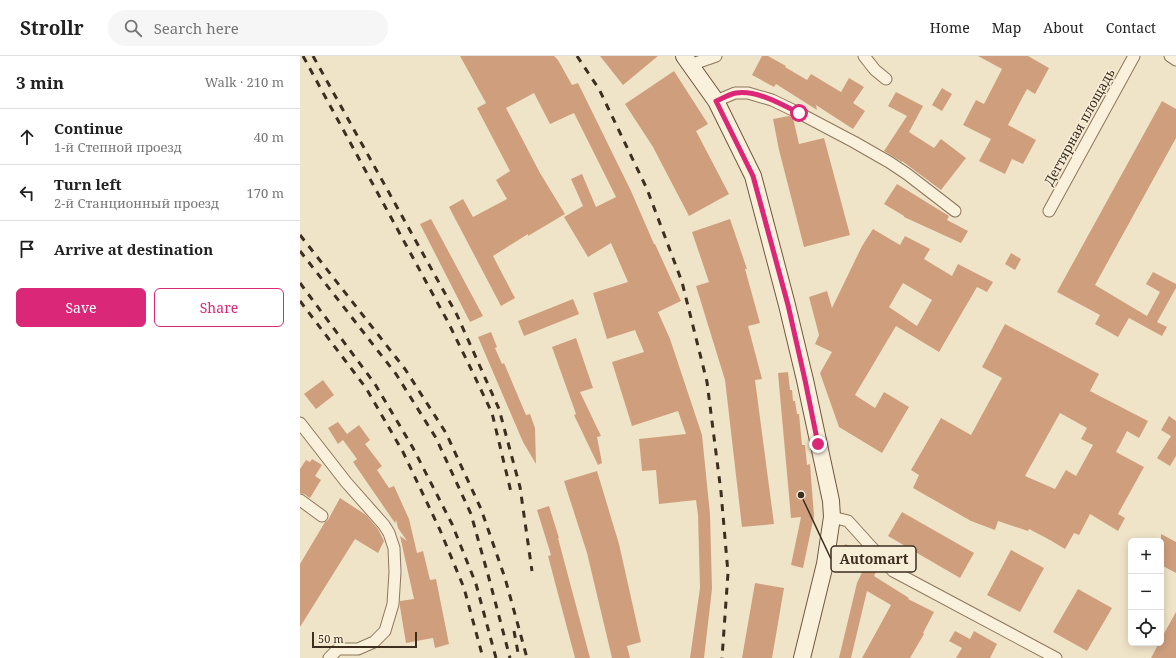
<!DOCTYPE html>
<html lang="en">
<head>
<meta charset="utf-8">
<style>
	:root { --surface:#fff; --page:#f6f6f6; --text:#222; --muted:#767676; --line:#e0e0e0; --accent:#db2777 }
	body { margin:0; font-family:"Noto Serif",serif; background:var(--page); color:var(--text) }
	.controls { position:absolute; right:12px; bottom:12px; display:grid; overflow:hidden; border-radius:6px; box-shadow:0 2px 10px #0003 }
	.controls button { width:36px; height:36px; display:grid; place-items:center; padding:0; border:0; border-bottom:1px solid var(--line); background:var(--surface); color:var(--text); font:20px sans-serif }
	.scale { position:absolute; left:12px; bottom:10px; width:105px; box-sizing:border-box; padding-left:4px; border:2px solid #3d2e20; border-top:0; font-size:11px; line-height:14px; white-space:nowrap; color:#3d2e20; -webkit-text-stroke:3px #f7eed8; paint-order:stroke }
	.stop { position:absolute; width:12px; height:12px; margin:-9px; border:3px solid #db2777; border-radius:50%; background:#fff }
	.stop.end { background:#db2777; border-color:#fff; box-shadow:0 1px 4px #0008 }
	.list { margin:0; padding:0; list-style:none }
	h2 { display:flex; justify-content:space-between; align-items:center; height:52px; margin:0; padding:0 16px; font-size:17px }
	h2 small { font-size:13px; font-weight:400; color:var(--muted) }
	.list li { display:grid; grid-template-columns:26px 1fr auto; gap:12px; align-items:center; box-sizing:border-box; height:56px; padding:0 16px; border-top:1px solid var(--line) }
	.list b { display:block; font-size:15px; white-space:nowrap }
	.list p { margin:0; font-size:13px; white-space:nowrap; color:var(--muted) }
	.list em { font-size:13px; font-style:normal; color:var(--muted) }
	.actions { display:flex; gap:8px; padding:12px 16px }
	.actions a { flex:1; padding:9px 0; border:1px solid var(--accent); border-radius:6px; text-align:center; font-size:14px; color:var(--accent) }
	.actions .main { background:var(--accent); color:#fff }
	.icon { flex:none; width:22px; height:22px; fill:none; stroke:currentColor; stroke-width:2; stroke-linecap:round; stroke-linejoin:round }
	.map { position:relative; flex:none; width:876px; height:602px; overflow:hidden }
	header { display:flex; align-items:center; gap:24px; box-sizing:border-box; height:56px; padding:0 20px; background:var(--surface); border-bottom:1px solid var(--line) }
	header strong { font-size:19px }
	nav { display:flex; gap:22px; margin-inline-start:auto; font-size:14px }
	.search { width:280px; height:36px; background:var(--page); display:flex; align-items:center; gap:10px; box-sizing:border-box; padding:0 14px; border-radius:22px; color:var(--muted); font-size:15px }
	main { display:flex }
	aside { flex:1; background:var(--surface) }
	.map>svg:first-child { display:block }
	.building { fill:#cf9f7d; fill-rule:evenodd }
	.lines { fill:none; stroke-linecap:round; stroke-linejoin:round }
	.minor-casing { stroke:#8d765c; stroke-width:13 }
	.secondary-casing { stroke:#6f573f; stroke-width:18 }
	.minor { stroke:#faf1dc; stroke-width:11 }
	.secondary { stroke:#faf1dc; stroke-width:16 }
	.rail { stroke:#3d2e20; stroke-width:3; stroke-dasharray:7 7; stroke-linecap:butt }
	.route { stroke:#db2777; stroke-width:5 }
	.labels { text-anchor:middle; stroke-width:3; stroke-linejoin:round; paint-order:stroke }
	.street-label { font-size:13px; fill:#3d2e20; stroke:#f7eed8 }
	.leader { fill:none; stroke:#3d2e20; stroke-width:1.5 }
	.callout-dot { fill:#3d2e20; stroke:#f7eed8; stroke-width:1.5 }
	.callout { fill:#f7eed8; stroke:#3d2e20; stroke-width:1.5 }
	.callout-label { font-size:14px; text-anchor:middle; font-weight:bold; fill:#3d2e20 }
</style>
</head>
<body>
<header>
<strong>Strollr</strong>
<div class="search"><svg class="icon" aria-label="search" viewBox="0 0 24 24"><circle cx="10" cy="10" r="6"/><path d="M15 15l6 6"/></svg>Search here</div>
<nav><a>Home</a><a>Map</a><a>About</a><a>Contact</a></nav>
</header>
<main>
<aside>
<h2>3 min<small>Walk · 210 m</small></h2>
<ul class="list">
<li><svg class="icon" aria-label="ahead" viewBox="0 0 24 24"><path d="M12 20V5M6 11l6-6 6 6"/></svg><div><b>Continue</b><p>1-й Степной проезд</p></div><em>40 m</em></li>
<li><svg class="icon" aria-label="left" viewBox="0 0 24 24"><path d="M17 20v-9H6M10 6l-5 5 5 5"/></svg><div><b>Turn left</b><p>2-й Станционный проезд</p></div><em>170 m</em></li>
<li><svg class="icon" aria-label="arrive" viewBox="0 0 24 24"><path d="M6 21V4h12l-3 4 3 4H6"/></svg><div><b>Arrive at destination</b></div></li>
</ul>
<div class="actions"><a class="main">Save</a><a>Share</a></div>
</aside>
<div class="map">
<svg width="876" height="602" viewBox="0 0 876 602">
	<rect width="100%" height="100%" fill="#f0e4c8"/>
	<!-- building -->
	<g class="building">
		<polygon points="160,0 254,0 258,4 272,29 278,27 331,135 354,188 355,188 381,245 358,256 370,283 402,379 410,458 412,533 404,602 390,602 400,532 398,459 396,444 359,448 356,414 342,415 339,383 386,378 378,355 332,370 312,306 344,296 335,274 307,283 293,237 328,226 311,187 288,201 264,161 283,150 271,123 282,118 296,151 316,141 274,57 250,68 234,37 206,52 240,117 265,158 228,180 228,178 193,200 215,242 201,250 149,151 163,143 173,161 207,143 196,124 210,115 177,52 186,47"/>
		<polygon points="300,0 358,0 323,29"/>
		<polygon points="462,0 468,0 486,10 485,11 507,24 511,18 541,36 549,22 564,31 553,47 565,55 553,73 516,49 517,54 476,28 474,31 452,19"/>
		<polygon points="678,0 728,0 749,12 735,38 727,33 708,69 736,84 723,108 712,103 705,118 679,105 691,83 663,69 676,44 684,48 702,13"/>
		<polygon points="374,15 408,68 396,75 429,138 389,160 353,91 325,48"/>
		<polygon points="642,32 652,38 642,55 632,49"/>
		<polygon points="596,36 623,50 609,76 634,92 641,83 666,102 641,134 602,105 602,106 584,95 607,60 588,50"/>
		<polygon points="862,45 876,53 876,82 795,229 847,260 860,236 846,228 853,216 876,228 876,232 857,266 867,271 862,280 829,262 818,281 795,268 800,259 757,236"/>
		<polygon points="489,60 493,62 499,88 524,82 550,179 504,191 479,94 473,63"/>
		<polygon points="597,128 649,160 647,164 668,175 661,187 604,161 604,160 584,148"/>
		<polygon points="131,163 183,260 170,266 120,168"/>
		<polygon points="430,163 447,213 445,213 460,267 448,270 462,323 455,324 474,468 442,471 425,324 396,230 409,226 392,176"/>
		<path d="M573,173L600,189L605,180L630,193L624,203L652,220L658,208L693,226L687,236L677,231L639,296L596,270L555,339L575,352L584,336L609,351L582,397L539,371L520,317L532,296L515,288L519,279L509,241L527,235L532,252L562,190ZM603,227L632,244L617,270L589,251Z"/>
		<polygon points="711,197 721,203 715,214 705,208"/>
		<polygon points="273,243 279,258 224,280 218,265"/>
		<path d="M705,268L799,318L790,335L848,365L839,382L827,375L816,396L844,411L818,458L825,462L818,475L790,458L779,479L774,477L765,493L750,484L729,473L728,475L698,465L695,474L671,465L613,432L619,419L611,414L641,362L671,379L702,322L682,311ZM760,357L787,372L781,383L793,389L776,420L766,414L755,433L725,420Z"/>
		<polygon points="191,276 197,291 195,292 202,308 204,307 226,359 230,358 235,372 236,408 223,386 178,281"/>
		<polygon points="276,282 293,332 280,336 301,380 297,381 302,407 298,409 274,359 276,358 252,291"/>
		<polygon points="488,316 490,334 492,334 493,345 495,345 497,358 499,358 502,389 505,389 507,409 510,408 514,460 503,512 491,509 501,461 491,462 478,317"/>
		<polygon points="23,324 34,339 16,353 4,338"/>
		<polygon points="869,360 876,365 876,400 870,410 857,402 871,380 861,374"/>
		<polygon points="38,366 47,378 59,369 70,384 65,388 82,410 77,414 89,432 94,430 109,463 117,497 123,495 130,524 136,523 149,588 135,592 133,582 106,587 100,551 100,545 114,543 100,480 107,485 98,472 96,464 95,467 53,406 57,403 43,384 38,388 28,372"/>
		<polygon points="12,403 22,409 15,420 21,424 10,442 4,438 0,437 0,413 6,404 10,406"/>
		<polygon points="297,415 319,488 341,586 327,590 330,602 312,602 287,497 264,425"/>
		<polygon points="40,442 66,459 78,473 84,485 78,497 55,483 0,571 0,508 25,466 28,464"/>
		<polygon points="249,450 259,482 258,482 290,602 275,602 248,500 251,499 237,454"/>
		<polygon points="602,456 674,497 660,522 588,480"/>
		<polygon points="861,478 876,486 876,517 861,509"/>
		<polygon points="545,488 555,492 569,500 568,502 576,507 585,516 577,514 574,520 609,542 608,543 634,556 623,577 624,578 610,602 562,602 591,549 567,535 551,602 539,602 557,527 564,512 540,506"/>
		<polygon points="711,494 744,512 720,556 687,539"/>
		<polygon points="455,527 484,532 472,602 442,602"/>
		<polygon points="778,533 812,552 787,595 753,576"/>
		<polygon points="876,556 876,602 851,602 859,587 861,587 861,583"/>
		<polygon points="655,575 670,583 674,575 697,588 690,602 656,602 662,592 649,585"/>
	</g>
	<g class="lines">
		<defs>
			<g id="minor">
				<polyline points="564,0 575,14 586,23"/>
				<polyline points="870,0 876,4"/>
				<polyline points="391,5 390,9 416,0"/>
				<polyline points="416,45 435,37 448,37 472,44 499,57 554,86 589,106 607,118 655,155"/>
				<polyline points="749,155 834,0"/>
				<polyline points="0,367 46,426 84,469 89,477 94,492 95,516 93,548 85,575 74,586 58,593 38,593 29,602"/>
				<polyline points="0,444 22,460"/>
				<polyline points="532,461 548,465 593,515 756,602"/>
			</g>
			<polyline id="secondary" points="384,0 416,45 453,120 487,249 505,324 531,445 532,461 525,508 502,602"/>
		</defs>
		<!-- minor casing -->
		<use href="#minor" class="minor-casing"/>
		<!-- secondary casing -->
		<use href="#secondary" class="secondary-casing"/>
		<!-- minor -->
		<use href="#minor" class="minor"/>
		<!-- secondary -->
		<use href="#secondary" class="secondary"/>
		<!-- rail -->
		<g class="rail">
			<polyline points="3,0 148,266 173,317 192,357 211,436"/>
			<polyline points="13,0 157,259 199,353 220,431 232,515"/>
			<polyline points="277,0 299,33 347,133 382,226 407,326 421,436 428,517 422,602"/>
			<polyline points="0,179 105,313 146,377 181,453 205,522 227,602"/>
			<polyline points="0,195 96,318 136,382 171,458 190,526 210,602"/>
			<polyline points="0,227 75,328 113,392 152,468 176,528 196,602"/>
			<polyline points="0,245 66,332 103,396 140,474 164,532 183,602"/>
			<polyline points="214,575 219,602"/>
		</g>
	</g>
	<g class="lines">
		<!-- route -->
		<path class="route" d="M499,57C481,48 457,34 436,37C429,38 422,43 416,45L453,120L488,249L505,324L518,388"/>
	</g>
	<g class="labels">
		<!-- street labels -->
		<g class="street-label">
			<text transform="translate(779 71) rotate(-61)" y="5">Дегтярная площадь</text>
		</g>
	</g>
	<!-- callouts -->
	<path class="leader" d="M501 439L531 503"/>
	<circle class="callout-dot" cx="501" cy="439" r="4"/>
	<rect class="callout" x="531" y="490" width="85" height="26" rx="4"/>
	<g class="callout-label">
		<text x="574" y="508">Automart</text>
	</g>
</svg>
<div class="controls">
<button>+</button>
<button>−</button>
<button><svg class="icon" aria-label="locate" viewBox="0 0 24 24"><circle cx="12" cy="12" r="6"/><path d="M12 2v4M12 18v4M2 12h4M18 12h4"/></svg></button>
</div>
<div class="scale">50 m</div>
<div class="stop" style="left:499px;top:57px"></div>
<div class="stop end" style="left:518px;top:388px"></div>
</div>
</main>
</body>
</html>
